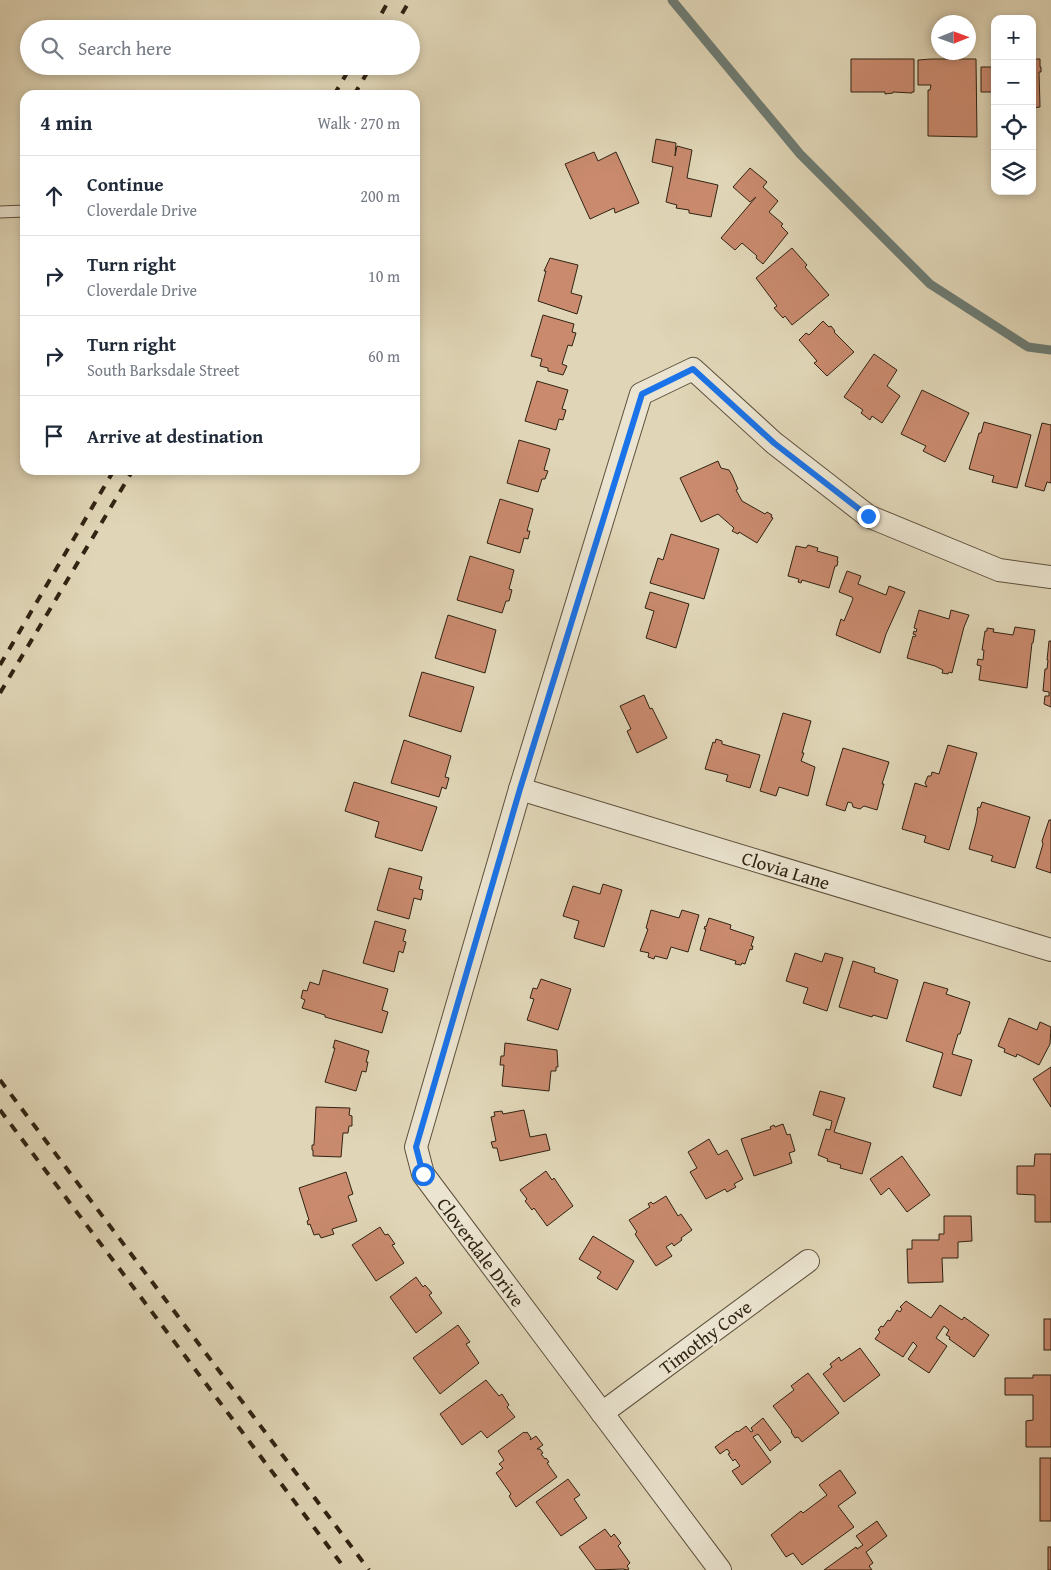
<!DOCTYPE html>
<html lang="en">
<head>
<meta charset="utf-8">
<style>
	:root { --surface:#fff; --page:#f2f2f3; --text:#1f2937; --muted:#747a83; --line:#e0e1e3 }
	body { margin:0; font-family:"Gentium Book Plus",serif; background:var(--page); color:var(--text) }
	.controls { position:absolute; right:15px; top:15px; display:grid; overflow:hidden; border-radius:10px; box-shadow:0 2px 8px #0003 }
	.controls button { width:45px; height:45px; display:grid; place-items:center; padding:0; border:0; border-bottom:1px solid var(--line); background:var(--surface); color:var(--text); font:25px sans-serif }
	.compass { position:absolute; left:931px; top:15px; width:45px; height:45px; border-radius:50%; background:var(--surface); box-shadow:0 2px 8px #0003; rotate:89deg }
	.stop { position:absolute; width:15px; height:15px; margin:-11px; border:4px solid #1a73e8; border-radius:50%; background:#fff }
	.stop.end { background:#1a73e8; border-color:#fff; box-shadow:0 1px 5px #0008 }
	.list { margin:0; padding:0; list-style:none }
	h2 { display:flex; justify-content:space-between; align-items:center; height:65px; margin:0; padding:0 20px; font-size:21px }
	h2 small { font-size:16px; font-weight:400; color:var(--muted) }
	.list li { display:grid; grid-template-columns:32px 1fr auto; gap:15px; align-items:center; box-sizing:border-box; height:80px; padding:0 20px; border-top:1px solid var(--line) }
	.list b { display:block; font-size:19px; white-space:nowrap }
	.list p { margin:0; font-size:16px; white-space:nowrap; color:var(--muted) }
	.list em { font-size:16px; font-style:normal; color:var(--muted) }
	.icon { flex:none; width:28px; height:28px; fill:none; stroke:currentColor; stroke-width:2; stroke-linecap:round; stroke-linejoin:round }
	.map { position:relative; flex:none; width:1051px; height:1570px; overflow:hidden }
	.search { position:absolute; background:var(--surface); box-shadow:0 2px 8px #0003; left:20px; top:20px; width:400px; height:55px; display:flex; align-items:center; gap:12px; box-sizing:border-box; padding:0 18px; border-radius:28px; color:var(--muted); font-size:19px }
	.panel { position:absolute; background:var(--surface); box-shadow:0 2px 8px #0003; left:20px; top:90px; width:400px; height:385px; border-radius:15px }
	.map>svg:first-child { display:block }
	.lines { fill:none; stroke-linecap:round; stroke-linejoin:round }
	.stream { stroke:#6d7c74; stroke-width:9 }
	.building { fill:#c98a6e; stroke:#312313 }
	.service-casing { stroke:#5d503c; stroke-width:13 }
	.minor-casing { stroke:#5d503c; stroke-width:24 }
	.service { stroke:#ebe4d0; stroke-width:11 }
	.minor { stroke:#ebe4d0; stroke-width:22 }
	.rail { stroke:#312313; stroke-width:4; stroke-dasharray:9 9; stroke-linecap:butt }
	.route { stroke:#1a73e8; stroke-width:6 }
	.labels { text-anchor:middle; stroke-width:4.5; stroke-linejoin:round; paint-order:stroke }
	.street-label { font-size:19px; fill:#312313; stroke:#ebe4d0 }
</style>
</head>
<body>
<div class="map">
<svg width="1051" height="1570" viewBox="0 0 1051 1570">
	<rect width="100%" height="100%" fill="#e0d6b7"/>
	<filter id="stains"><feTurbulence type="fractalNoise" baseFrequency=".004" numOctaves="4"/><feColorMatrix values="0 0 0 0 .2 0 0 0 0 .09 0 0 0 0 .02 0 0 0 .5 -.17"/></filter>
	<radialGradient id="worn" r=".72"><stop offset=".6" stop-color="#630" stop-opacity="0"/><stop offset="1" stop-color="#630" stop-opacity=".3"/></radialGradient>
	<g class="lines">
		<!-- stream -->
		<polyline class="stream" points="672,0 800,154 930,284 1028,347 1051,350"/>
	</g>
	<!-- building -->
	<g class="building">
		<polygon points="1032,57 1033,59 1040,59 1040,67 1041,67 1041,72 1039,72 1040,107 1032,108"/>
		<polygon points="851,59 914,59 914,92 912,92 912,93 893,92 893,93 885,94 885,92 851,92"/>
		<polygon points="931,59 976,59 977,137 928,136 928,90 930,90 931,85 918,85 918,60"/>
		<polygon points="993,59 995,59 995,108 993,107 992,92 981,92 981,67 992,67"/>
		<polygon points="656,139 676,143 675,156 677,146 692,150 687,178 718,185 711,217 689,213 689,210 676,208 677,205 666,202 673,167 652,162"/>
		<polygon points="594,152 598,161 616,152 639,203 615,213 614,208 590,219 565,164"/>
		<polygon points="750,168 767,182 763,187 778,201 769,212 783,224 781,226 788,233 763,264 756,258 757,256 742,243 735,250 721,238 756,197 750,202 733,187"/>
		<polygon points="792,248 807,265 805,267 829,295 792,325 785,316 783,318 774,308 777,306 756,278"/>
		<polygon points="550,258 578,265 571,293 582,296 577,314 538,301 546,271 544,271"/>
		<polygon points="543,315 574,324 572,332 576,333 572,346 568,345 562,364 567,366 563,375 548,371 548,368 540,366 542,359 531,356"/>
		<polygon points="823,321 829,327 831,326 835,331 834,332 854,352 827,376 814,363 817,361 799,340 806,333 809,335"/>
		<polygon points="874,354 897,370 887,386 900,396 882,423 872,416 870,420 861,413 863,410 844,397"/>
		<polygon points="537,381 568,390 562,409 566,410 563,420 559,419 556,430 525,421"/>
		<polygon points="922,390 969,413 945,462 923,451 926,446 901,434"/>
		<polygon points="984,422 1031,435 1017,488 992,482 994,476 969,469 979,433 981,433"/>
		<polygon points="1042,423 1051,425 1051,483 1047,482 1044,491 1025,486"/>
		<polygon points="519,440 550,449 544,470 548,471 545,479 542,479 538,492 507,483"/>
		<polygon points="718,461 721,468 729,470 732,475 738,489 736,490 742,501 765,514 767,512 772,515 771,517 773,518 757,543 739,532 738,534 732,531 734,528 718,514 701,522 680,478"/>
		<polygon points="500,499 533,509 527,531 530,531 528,539 524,538 520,553 487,543"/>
		<polygon points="671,534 719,549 704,599 650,583 658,558 663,560"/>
		<polygon points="808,545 818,548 817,551 838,557 837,561 838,561 837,566 835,566 829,588 802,580 801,583 798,582 799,579 788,576 796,546 806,548"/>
		<polygon points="470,556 514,570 509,589 512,590 509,601 506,601 502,613 457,600"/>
		<polygon points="847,571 861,576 858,584 886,595 889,586 905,592 886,634 880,653 836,635 841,619 844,621 853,599 852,597 839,592"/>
		<polygon points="650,592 689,604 676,648 646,638 654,611 645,608"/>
		<polygon points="919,610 949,619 951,610 969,615 964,627 952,673 949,672 948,674 942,673 943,670 935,666 907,658 913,636 915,637 916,635 913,634 914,631 916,632 917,629 914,628"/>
		<polygon points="448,615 496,630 485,673 435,658"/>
		<polygon points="1015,627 1035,630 1033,643 1032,643 1027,688 979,680 981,666 977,665 978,659 983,660 984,650 982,650 985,631 987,631 987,628 994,629 993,632 1013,635"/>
		<polygon points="1049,641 1051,641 1051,707 1044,704 1045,696 1049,696 1049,692 1043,691 1045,669 1047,669 1048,660 1047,660"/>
		<polygon points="422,672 474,687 461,732 409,716"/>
		<polygon points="644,695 650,709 652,708 667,738 637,753 627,731 631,729 620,706"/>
		<polygon points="783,713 811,721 802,753 804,753 801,761 815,767 808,796 779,787 776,796 760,791"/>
		<polygon points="716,739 722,741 722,744 760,755 750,788 726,781 728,775 705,769 713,742 715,743"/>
		<polygon points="404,740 451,756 445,777 449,778 446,789 442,787 439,797 391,783"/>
		<polygon points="948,745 977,753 949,850 924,842 926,836 902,829 915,783 927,787 925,783 928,776 931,776 932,772 939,774"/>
		<polygon points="843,748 889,762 882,784 884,784 877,810 864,806 860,809 853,807 852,803 848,802 845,811 826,805"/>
		<polygon points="354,782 437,807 422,851 375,837 379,822 345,811"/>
		<polygon points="982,802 1030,817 1015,868 991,861 993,856 969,849 976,823 978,811 977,810 978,807 980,808"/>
		<polygon points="1049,820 1051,820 1051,873 1036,868 1043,844 1042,841"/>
		<polygon points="389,868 422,877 419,889 423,890 421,900 414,898 409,919 377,910"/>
		<polygon points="603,884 622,890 604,947 574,938 579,921 563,916 573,886 600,894"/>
		<polygon points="651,910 679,918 682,910 699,915 688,952 671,947 667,959 655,956 654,959 648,957 649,953 640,951 648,929 646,928"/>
		<polygon points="709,918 731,925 730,929 754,937 751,946 753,946 752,950 750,949 745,964 742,963 741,965 735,964 736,961 700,950 706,929 704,929 705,926 706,927"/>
		<polygon points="375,921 406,930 403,941 406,942 403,953 399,951 394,972 363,963"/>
		<polygon points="795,953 822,962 825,953 843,958 827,1011 803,1003 808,988 786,981"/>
		<polygon points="853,961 875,968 874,972 898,980 887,1019 873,1015 872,1017 839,1007"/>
		<polygon points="323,970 388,989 382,1010 388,1012 382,1033 325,1017 325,1015 302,1008 305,1000 301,998 303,990 307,991 310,982 319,985"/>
		<polygon points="541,979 571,989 558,1030 527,1020 534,999 530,998 533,988 537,989"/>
		<polygon points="924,982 948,989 946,994 970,1002 960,1034 958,1034 952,1054 972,1060 961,1096 933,1087 943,1053 906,1041"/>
		<polygon points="1009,1018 1037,1030 1040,1022 1051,1027 1050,1044 1039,1065 1017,1054 1016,1057 1004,1052 1005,1049 998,1046"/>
		<polygon points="335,1040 369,1051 366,1062 368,1062 366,1072 362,1071 356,1091 325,1082 335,1048 333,1048"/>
		<polygon points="505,1043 557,1050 558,1067 556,1067 556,1071 551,1071 549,1091 502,1086 504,1065 500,1065 501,1056 504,1056"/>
		<polygon points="1051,1067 1051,1107 1033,1079"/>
		<polygon points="820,1091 845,1098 834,1132 871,1143 862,1174 840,1168 841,1165 827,1161 828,1159 818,1155 826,1129 830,1130 832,1121 813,1115"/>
		<polygon points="316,1107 350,1108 349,1115 352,1116 352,1126 349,1126 348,1133 343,1133 341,1157 313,1156 313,1150 312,1150 312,1145 314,1145"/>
		<polygon points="524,1110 530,1137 546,1134 550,1150 500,1161 497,1148 493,1148 491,1142 496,1141 491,1117 495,1116 494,1112 502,1111 503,1114"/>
		<polygon points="783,1124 787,1135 790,1134 795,1151 789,1153 792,1163 754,1176 741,1139 771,1129 770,1127 774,1125 775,1127"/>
		<polygon points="709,1139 718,1155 727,1150 743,1179 734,1184 736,1187 727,1192 725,1189 706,1199 690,1172 697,1168 688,1152"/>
		<polygon points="1035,1154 1051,1154 1051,1222 1035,1222 1035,1195 1017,1194 1017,1166 1034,1166"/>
		<polygon points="902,1156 930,1195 907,1212 889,1188 881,1195 870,1179"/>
		<polygon points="546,1171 552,1180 554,1178 573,1206 547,1226 534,1208 532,1210 525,1201 527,1199 520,1190"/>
		<polygon points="346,1172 353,1194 348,1196 357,1221 332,1229 334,1234 321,1238 319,1234 314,1235 310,1224 308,1225 307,1221 309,1220 299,1188"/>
		<polygon points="666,1196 678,1216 681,1214 692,1230 681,1238 682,1240 674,1246 672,1243 666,1247 672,1256 656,1266 635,1234 637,1232 629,1220 650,1207 648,1204 651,1202 653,1204"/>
		<polygon points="944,1216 971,1216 972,1241 958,1242 958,1258 942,1258 943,1282 908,1283 907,1249 912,1249 912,1240 939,1240 939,1234 944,1234"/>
		<polygon points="380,1227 385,1235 388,1234 395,1244 392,1245 404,1263 376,1281 352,1245"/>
		<polygon points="593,1236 634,1261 617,1290 597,1278 601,1272 579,1259"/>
		<polygon points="416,1277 423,1287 425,1285 432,1293 429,1295 442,1313 416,1333 390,1297"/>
		<polygon points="906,1301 931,1318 940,1305 962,1320 964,1317 989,1335 974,1357 949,1339 950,1337 946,1335 949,1330 944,1326 936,1338 947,1346 929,1373 908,1359 917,1346 913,1342 903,1357 875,1339 880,1332 878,1330 881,1326 883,1327 888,1320 890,1321 897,1310 900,1312 902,1309 900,1307"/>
		<rect x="1044" y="1319" width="7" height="31"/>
		<polygon points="458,1325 470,1342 466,1344 479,1363 440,1394 413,1358"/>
		<polygon points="860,1348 880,1375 844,1402 823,1374 832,1367 830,1364 839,1357 841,1361"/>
		<polygon points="808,1373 839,1413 802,1442 798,1437 795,1438 791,1432 792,1431 773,1406 794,1390 791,1386"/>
		<polygon points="1033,1375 1051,1375 1051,1447 1026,1447 1026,1421 1033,1420 1033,1395 1005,1395 1005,1378 1033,1378"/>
		<polygon points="486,1380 499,1396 502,1394 509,1405 507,1407 515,1417 487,1438 481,1431 462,1445 440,1414"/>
		<polygon points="763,1418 781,1442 770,1451 758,1434 753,1437 771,1462 742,1485 732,1471 740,1466 735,1459 733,1461 728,1454 730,1453 727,1449 720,1454 715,1447 737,1431 738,1432 746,1426 751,1432 753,1431 751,1428"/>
		<polygon points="524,1432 525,1433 527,1432 531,1438 530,1440 536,1436 543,1445 537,1449 540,1449 543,1453 541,1454 545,1459 546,1458 549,1462 547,1463 557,1477 516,1507 509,1496 511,1494 496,1473 503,1468 499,1464 504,1460 498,1451"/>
		<rect x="1040" y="1458" width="11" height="63"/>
		<polygon points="840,1470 856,1493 838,1506 854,1527 802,1565 793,1553 786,1557 771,1535 801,1511 803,1513 827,1495 819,1485"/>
		<polygon points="568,1479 580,1495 574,1499 587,1518 561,1536 536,1502"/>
		<polygon points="877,1521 887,1536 866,1552 873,1563 869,1566 872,1570 824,1570 856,1547 857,1549 863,1545 856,1536"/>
		<polygon points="605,1529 611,1537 614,1534 621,1543 618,1546 630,1563 627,1566 629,1569 627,1570 623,1569 596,1570 579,1547"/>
		<rect x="1048" y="1547" width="3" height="23"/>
	</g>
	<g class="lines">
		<defs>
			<polyline id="service" points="0,212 25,211"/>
			<g id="minor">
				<polyline points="520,789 1051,950"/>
				<polyline points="602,1413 808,1261"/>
				<polyline points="720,1570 423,1174 416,1147 520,789 641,394 693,369 774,443 868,516 999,570 1051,577"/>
			</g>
		</defs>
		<!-- service casing -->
		<use href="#service" class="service-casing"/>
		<!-- minor casing -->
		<use href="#minor" class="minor-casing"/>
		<!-- service -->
		<use href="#service" class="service"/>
		<!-- minor -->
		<use href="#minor" class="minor"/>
		<!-- rail -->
		<g class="rail">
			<polyline points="373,29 389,0"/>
			<polyline points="393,29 410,0"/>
			<polyline points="334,95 351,66"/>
			<polyline points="354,95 371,66"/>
			<polyline points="0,665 114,470"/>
			<polyline points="0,693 133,470"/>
			<polyline points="0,1080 369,1570"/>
			<polyline points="0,1110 346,1570"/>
		</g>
	</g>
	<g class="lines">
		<!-- route -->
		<polyline class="route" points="423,1174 416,1147 520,789 642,394 693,369 774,443 868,516"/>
	</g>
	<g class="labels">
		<!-- street labels -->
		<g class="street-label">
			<text transform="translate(786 870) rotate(17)" y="7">Clovia Lane</text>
			<text transform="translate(481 1252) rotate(53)" y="7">Cloverdale Drive</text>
			<text transform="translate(705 1337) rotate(-37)" y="7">Timothy Cove</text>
		</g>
	</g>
	<rect width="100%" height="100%" filter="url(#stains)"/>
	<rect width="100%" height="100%" fill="url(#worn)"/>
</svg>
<div class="controls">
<button>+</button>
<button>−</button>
<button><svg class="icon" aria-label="locate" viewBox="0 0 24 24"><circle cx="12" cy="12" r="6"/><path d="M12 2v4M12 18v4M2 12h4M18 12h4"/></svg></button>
<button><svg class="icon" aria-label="layers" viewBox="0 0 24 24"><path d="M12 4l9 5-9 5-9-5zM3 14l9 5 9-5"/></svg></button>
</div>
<svg class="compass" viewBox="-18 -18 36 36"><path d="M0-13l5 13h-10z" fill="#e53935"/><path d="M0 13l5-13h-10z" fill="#747a83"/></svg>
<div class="stop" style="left:423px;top:1174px"></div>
<div class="stop end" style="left:868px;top:516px"></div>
<div class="search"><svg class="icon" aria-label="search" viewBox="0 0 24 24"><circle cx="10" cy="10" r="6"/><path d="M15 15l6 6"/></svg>Search here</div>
<section class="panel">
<h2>4 min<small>Walk · 270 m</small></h2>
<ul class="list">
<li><svg class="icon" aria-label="ahead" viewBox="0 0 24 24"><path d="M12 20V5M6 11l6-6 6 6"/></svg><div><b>Continue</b><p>Cloverdale Drive</p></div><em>200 m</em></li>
<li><svg class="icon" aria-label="right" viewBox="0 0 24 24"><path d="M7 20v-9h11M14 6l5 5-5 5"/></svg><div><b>Turn right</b><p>Cloverdale Drive</p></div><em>10 m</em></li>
<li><svg class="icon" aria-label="right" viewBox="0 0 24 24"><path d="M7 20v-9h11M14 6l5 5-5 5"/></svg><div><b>Turn right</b><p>South Barksdale Street</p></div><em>60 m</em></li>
<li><svg class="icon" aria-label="arrive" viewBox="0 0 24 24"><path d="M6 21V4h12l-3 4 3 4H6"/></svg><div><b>Arrive at destination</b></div></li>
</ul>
</section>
</div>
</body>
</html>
